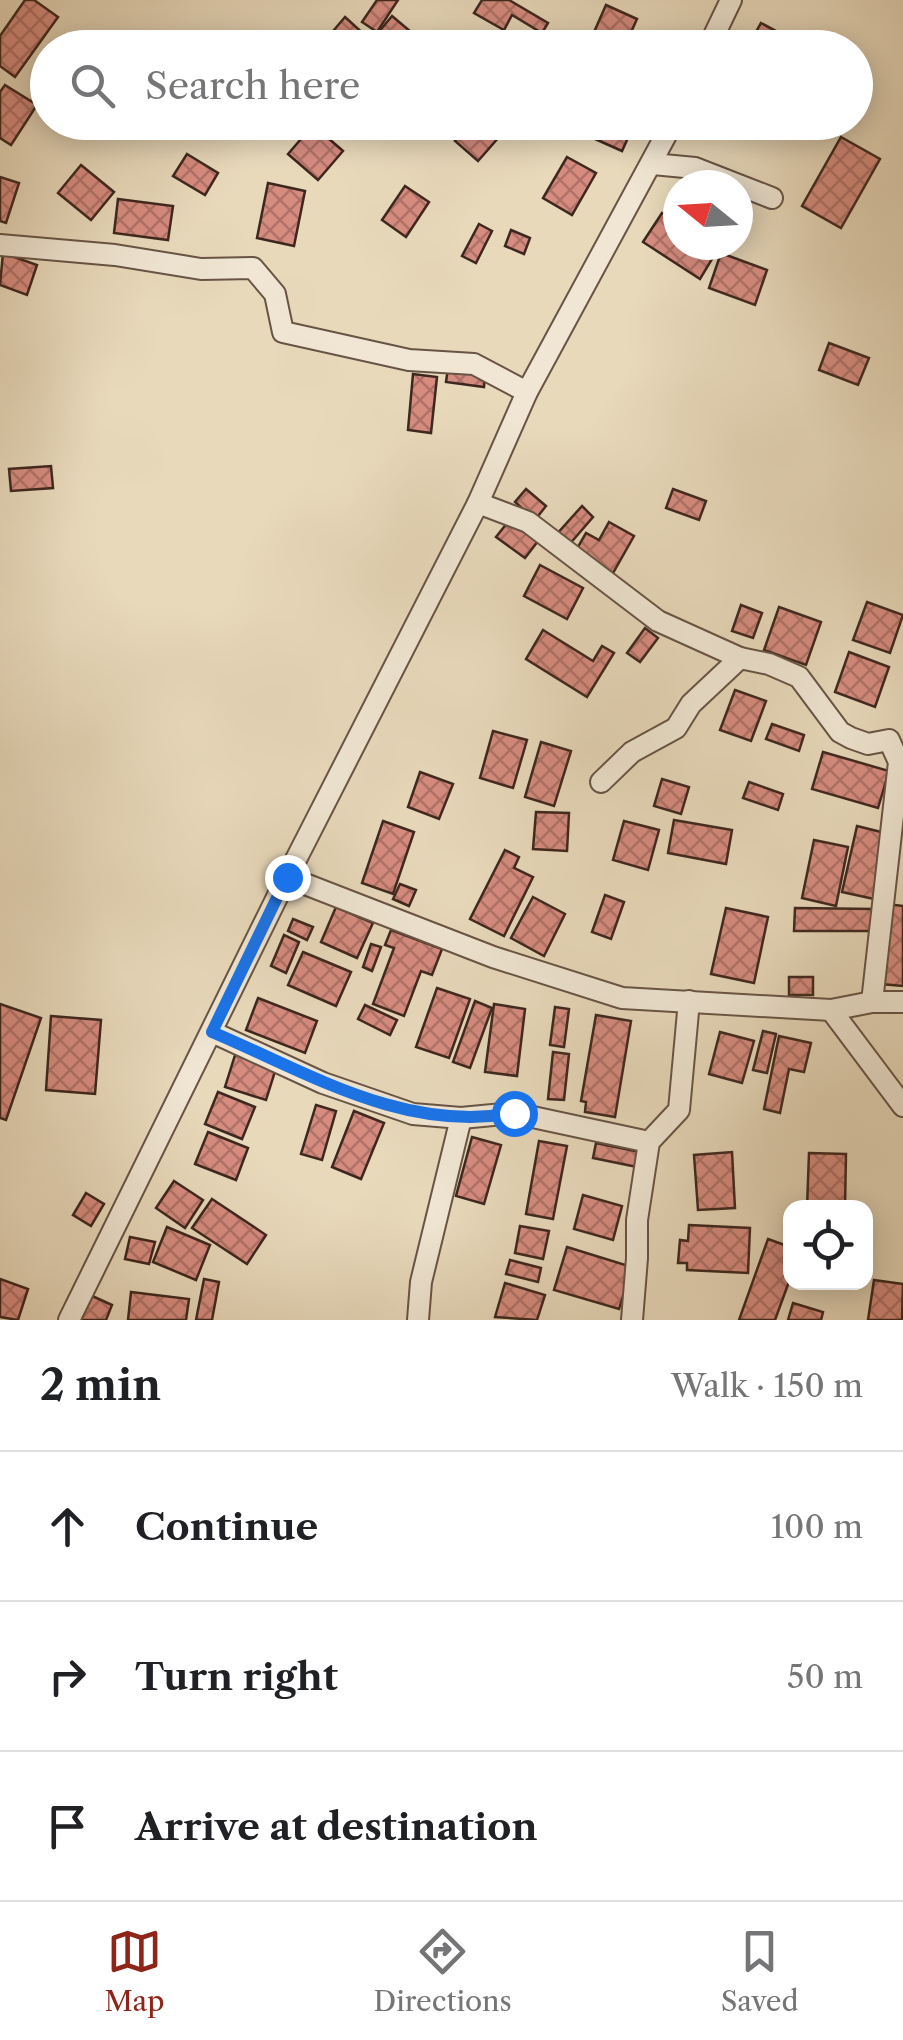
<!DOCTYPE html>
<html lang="en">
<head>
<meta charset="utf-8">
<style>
	:root { --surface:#fff; --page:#f6f6f6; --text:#202124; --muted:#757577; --line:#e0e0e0; --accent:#8f2418 }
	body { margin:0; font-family:"Libre Caslon Text",serif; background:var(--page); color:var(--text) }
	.controls { position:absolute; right:30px; bottom:30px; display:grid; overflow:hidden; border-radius:20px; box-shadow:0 5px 25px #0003 }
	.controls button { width:90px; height:90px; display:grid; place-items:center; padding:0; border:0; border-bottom:2px solid var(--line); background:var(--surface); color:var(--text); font:50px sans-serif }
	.compass { position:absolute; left:663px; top:170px; width:90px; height:90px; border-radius:50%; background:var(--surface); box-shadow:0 5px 25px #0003; rotate:288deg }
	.stop { position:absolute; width:30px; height:30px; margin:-22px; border:8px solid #1a73e8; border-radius:50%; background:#fff }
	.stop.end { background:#1a73e8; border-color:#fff; box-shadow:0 2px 10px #0008 }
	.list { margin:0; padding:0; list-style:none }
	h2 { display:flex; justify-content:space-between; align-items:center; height:130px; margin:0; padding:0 40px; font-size:42px }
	h2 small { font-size:32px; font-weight:400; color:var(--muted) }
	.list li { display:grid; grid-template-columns:65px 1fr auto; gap:30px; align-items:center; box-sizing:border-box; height:150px; padding:0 40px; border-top:2px solid var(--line) }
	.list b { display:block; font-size:38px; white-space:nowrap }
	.list em { font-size:32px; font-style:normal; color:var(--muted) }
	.icon { flex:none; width:55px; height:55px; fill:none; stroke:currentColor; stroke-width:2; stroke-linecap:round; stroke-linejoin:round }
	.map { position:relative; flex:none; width:903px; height:1320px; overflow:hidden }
	.search { position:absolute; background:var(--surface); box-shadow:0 5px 25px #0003; left:30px; right:30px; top:30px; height:110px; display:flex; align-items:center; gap:25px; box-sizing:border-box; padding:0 35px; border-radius:55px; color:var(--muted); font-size:38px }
	.sheet { height:580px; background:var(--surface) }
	nav { display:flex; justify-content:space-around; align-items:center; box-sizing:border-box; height:140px; border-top:2px solid var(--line); background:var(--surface); font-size:28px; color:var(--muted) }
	nav a { display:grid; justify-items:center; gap:5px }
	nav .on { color:var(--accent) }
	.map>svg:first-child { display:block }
	.building { fill:url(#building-cross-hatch); stroke:#3e271e; stroke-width:2.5 }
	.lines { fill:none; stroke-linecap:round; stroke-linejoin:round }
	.street-casing { stroke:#685445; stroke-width:24 }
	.street { stroke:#f0e6d3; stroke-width:20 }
	.route { stroke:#1a73e8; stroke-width:12 }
</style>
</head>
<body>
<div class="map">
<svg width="903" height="1320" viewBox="0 0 903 1320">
	<defs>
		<pattern id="building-cross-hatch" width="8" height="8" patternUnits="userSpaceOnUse" patternTransform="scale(2.5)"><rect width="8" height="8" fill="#d78c80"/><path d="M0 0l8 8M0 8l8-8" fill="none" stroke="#b07268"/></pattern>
	</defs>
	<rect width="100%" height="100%" fill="#e8d9bb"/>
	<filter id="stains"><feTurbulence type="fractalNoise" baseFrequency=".002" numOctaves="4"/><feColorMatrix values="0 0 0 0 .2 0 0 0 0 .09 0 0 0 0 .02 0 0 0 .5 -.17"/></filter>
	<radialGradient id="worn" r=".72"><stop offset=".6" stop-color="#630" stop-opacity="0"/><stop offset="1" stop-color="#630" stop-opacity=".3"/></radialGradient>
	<!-- building -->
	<g class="building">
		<polygon points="25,0 34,0 58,17 15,77 0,66 0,36"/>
		<polygon points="377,0 398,0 377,32 362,22"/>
		<polygon points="482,0 509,0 548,23 542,33 512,15 504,30 474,13"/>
		<polygon points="606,5 637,19 624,48 610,48 591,39"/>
		<polygon points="392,16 424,43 420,48 395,48 378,33"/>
		<polygon points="345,17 368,38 360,48 329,48 323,43"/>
		<polygon points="761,23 776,31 766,48 747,48"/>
		<polygon points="549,33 567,48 530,48 536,40 540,44"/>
		<polygon points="5,85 37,105 11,145 0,138 0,92"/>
		<polygon points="499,122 506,129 478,161 455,141 463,132 453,122"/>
		<polygon points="557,122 612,122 631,131 622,151"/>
		<polygon points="313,125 343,151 318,180 288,154"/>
		<polygon points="841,137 880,159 841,228 802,206"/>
		<polygon points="187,154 218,173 205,195 173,176"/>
		<polygon points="567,157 596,173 572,215 543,198"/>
		<polygon points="81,165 114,192 91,220 58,193"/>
		<polygon points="0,177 19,183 6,223 0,221"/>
		<polygon points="268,183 305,191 294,246 257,238"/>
		<polygon points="405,186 429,202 406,237 382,220"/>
		<polygon points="118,199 173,206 168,240 114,233"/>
		<polygon points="662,213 678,223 678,245 711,245 718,249 700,279 643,242"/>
		<polygon points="479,224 492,231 476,263 462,256"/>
		<polygon points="511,230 530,238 524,254 505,246"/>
		<polygon points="3,253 37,265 27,295 0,285"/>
		<polygon points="721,253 767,270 755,305 709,288"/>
		<polygon points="829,343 869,358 858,385 819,370"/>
		<polygon points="448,368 485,373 484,387 446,382"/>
		<polygon points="413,374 437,377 431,433 408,430"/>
		<polygon points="51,466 53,488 11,491 9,469"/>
		<polygon points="526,489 546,506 535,520 515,502"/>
		<polygon points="673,489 706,501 699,520 666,508"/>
		<polygon points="582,506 593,517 568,546 556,535"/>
		<polygon points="508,522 538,541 525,558 496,537"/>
		<polygon points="609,522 634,536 613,573 575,552 586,533 599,540"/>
		<polygon points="540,565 583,588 567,619 524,596"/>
		<polygon points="867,602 903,615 890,653 853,640"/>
		<polygon points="741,605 762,613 753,638 732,631"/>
		<polygon points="779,607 821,622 806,665 764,650"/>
		<polygon points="645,628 658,638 640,662 627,653"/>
		<polygon points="543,630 593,661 602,646 614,653 587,697 526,659"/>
		<polygon points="849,652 889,667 875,707 835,692"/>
		<polygon points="735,690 766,701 751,741 720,730"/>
		<polygon points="772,724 804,735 799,751 766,739"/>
		<polygon points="493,731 527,740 513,788 480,778"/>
		<polygon points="541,742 571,751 554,806 525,797"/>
		<polygon points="823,752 889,771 878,808 812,789"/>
		<polygon points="420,772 453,784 439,819 408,807"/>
		<polygon points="662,779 689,787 681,814 654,806"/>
		<polygon points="749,782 783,794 778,810 743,798"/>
		<polygon points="536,812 569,813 567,851 533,849"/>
		<polygon points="674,820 732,830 726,864 668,853"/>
		<polygon points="383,821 414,832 393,894 362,883"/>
		<polygon points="624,821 659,830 648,870 613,860"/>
		<polygon points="857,826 889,834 874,899 842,892"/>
		<polygon points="814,840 848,847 836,906 802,898"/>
		<polygon points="505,850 519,857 514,868 533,877 504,936 470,919"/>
		<polygon points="400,884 416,890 409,906 393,899"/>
		<polygon points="605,895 624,902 611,939 592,932"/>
		<polygon points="533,897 565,914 544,956 511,938"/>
		<polygon points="887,904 903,906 903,986 881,984"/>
		<polygon points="336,907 373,923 357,958 321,942"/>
		<polygon points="726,908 768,917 754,983 711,974"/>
		<polygon points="795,908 875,909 874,931 794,931"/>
		<polygon points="293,919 313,927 307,940 288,931"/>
		<polygon points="391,930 442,949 432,975 421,971 404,1016 373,1004 394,948 385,945"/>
		<polygon points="284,935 299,942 286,973 271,966"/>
		<polygon points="371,944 381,947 372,971 363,967"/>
		<polygon points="303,952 351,972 336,1006 288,985"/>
		<rect x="789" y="977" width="24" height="18"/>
		<polygon points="437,988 470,999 449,1058 416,1047"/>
		<polygon points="258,998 317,1021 305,1053 246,1030"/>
		<polygon points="475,1001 492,1008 470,1068 453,1062"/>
		<polygon points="0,1004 41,1018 6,1120 0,1118"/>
		<polygon points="494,1004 525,1009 517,1076 485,1072"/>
		<polygon points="365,1005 397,1020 390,1035 358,1019"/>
		<polygon points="555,1007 569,1009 564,1047 550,1045"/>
		<polygon points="596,1015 631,1021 615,1117 585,1112 586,1102 581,1101"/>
		<polygon points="51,1016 101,1020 95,1094 46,1090"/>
		<polygon points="763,1031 776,1034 767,1073 753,1070"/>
		<polygon points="720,1032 754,1041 742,1083 709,1074"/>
		<polygon points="779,1036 811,1043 804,1072 789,1069 780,1113 764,1109"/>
		<polygon points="236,1052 277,1065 266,1100 225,1087"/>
		<polygon points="553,1052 569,1054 564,1100 548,1099"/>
		<polygon points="218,1092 255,1107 242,1139 205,1124"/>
		<polygon points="316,1105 336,1111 322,1160 301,1154"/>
		<polygon points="354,1111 384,1123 361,1179 332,1167"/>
		<polygon points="208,1132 248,1148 236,1180 195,1164"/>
		<polygon points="472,1137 501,1145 484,1204 456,1196"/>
		<polygon points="539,1141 567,1146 553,1219 526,1214"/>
		<polygon points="596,1143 640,1152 637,1167 593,1158"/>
		<polygon points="732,1152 735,1208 698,1210 694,1155"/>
		<polygon points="809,1153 846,1154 845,1208 807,1208"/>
		<polygon points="174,1181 203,1200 185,1228 156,1208"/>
		<polygon points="86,1193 104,1204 91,1226 73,1215"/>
		<polygon points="583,1195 622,1206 613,1240 574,1229"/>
		<polygon points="212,1199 266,1235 247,1264 192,1228"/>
		<polygon points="689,1225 750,1228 748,1273 687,1270 687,1263 678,1263 680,1240 688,1241"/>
		<polygon points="520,1226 549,1231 543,1259 515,1253"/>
		<polygon points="167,1227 210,1245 196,1280 153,1262"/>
		<polygon points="130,1237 155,1242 149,1264 125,1259"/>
		<polygon points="768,1239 790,1247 790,1279 775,1320 739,1320"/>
		<polygon points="567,1247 632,1267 619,1309 554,1290"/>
		<polygon points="510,1260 541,1268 538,1282 506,1274"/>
		<polygon points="0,1279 28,1289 18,1320 0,1317"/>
		<polygon points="204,1279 219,1282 212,1320 196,1320"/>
		<polygon points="874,1280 903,1284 902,1320 868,1320"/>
		<polygon points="505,1283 545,1295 537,1320 495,1317"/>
		<polygon points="131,1292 189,1299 186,1320 128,1320"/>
		<polygon points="90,1295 112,1305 106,1320 79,1320"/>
		<polygon points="793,1303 823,1312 821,1320 788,1320"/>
	</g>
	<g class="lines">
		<defs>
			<g id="street">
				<polyline points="708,48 731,0"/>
				<polyline points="653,164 695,168 772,198"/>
				<polyline points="0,245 115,255 201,269 253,268 275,294 283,332 409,360 474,364 527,392"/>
				<polyline points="478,503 528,522 658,621 740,658 769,664 799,677 840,732 851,738 868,744 889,740 899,762 872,1002"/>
				<polyline points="601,782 632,752 676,728 691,704 740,658"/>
				<polyline points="287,877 493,957 622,998 831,1010 872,1002 903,1002"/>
				<polyline points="831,1010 903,1106"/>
				<polyline points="212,1032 323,1083 413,1114 461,1118 514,1113 649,1142"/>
				<polyline points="69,1320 287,877 478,503 527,392 673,122"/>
				<polyline points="418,1320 421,1282 461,1118"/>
				<polyline points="632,1320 637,1258 637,1220 649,1142 679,1110 689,1001"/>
			</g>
		</defs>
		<!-- street casing -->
		<use href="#street" class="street-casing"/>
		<!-- street -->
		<use href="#street" class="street"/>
	</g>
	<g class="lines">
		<!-- route -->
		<path class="route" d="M287,877L212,1032C309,1073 404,1133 514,1113"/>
	</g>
	<rect width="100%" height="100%" filter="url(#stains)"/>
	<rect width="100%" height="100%" fill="url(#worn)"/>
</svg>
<div class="controls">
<button><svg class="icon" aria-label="locate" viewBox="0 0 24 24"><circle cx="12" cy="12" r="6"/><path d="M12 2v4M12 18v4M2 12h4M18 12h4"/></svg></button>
</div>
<svg class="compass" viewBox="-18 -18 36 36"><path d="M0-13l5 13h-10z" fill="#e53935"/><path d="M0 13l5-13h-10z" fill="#757577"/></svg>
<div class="stop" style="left:514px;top:1113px"></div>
<div class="stop end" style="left:287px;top:877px"></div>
<div class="search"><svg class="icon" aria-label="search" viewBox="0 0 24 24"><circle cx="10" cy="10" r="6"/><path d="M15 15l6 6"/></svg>Search here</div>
</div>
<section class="sheet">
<h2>2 min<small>Walk · 150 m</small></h2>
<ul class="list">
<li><svg class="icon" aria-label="ahead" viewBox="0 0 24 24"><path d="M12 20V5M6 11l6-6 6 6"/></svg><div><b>Continue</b></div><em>100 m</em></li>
<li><svg class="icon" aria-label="right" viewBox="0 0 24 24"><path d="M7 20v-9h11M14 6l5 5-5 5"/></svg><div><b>Turn right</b></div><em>50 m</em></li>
<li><svg class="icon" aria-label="arrive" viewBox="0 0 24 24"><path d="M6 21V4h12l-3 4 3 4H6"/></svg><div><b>Arrive at destination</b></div></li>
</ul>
</section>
<nav>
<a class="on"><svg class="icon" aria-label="map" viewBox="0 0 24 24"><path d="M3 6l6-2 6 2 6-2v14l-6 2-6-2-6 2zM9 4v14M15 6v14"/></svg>Map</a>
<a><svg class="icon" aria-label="directions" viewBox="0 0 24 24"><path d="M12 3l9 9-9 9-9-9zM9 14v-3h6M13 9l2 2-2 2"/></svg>Directions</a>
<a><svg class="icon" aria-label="saved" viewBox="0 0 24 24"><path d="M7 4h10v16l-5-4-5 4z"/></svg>Saved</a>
</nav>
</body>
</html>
